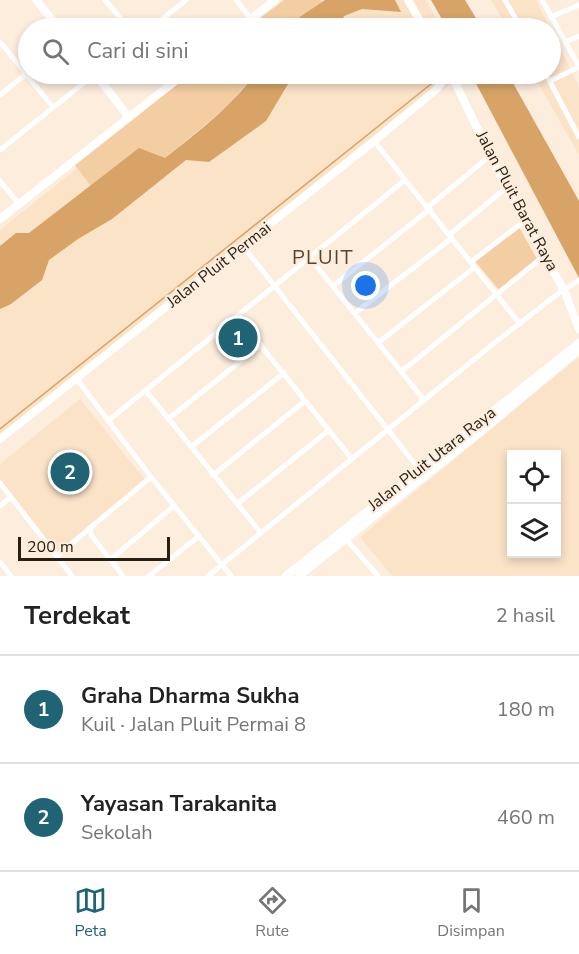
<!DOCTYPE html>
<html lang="id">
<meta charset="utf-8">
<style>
:root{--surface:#fff;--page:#f2f2f2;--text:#222;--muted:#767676;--line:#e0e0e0;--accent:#1f6375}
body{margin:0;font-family:"Nunito Sans",sans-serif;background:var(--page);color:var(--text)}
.controls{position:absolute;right:18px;bottom:18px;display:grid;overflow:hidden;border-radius:0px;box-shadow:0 3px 9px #0003}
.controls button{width:54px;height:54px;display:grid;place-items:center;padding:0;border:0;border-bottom:2px solid var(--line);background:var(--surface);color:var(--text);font:30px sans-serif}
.scale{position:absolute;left:18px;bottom:15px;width:152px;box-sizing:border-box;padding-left:6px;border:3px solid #271e14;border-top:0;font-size:16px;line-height:21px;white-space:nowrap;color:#271e14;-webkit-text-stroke:4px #fceddd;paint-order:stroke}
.you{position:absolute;left:366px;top:286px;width:21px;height:21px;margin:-15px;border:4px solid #fff;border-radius:50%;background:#1a73e8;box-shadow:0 0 0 9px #1a73e833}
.badge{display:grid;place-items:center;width:39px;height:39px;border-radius:50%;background:var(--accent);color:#fff;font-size:20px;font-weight:700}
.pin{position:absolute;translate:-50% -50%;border:3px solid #fff;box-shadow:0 2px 6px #0006}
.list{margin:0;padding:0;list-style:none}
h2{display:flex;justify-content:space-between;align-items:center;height:78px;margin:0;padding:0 24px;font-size:26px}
h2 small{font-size:20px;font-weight:400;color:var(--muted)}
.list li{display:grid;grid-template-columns:39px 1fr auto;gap:18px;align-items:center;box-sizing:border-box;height:108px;padding:0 24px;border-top:2px solid var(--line)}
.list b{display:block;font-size:22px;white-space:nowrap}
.list p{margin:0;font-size:20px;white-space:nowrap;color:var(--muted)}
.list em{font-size:20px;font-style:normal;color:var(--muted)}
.icon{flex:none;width:33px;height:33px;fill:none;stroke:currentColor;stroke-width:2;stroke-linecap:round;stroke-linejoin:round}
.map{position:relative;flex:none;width:579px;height:576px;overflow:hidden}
.search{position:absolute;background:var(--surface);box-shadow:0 3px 9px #0003;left:18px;right:18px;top:18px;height:66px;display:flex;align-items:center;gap:15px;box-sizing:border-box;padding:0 21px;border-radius:33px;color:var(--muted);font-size:22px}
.sheet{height:294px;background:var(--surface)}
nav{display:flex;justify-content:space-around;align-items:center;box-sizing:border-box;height:84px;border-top:2px solid var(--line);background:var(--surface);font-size:16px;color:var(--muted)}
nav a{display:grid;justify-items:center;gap:3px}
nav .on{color:var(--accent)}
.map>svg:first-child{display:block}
</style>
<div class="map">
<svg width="579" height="576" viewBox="0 0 579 576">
<rect width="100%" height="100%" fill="#fceddd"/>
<g fill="#fbe3c8" fill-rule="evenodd">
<path d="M285 0H426L442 28H249Z"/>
<path d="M491 0H536L550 28H508Z"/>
<path d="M551 29 579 88V155L533 74H550Z"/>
<path d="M194 74H463L0 440V230Z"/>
<path d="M579 357V576H392L360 537ZM556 454V554H512V454Z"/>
<path d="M80 399 146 481 57 552 0 480V464Z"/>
</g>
<g fill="#f4cea3">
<path d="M284 0H320L324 6 293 28H247Z"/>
<path d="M190 74H254L230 104 165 158 91 186 74 164Z"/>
<path d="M518 225 537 259 499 290 474 260Z"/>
</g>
<g fill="#d7a366">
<path d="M325 0H395L401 12 362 9 344 16 339 28H288L291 23Z"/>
<path d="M431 0H465L482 28H447Z"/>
<path d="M255 74H299L291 79 266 121 209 162 186 160 112 219 78 239 49 260 42 280 11 304 0 309V246L16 233H29L139 148 165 158C198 132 230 108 255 74Z"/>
<path d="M471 74H508L579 201V278Z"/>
</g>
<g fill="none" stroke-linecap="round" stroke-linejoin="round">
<path stroke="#d7a366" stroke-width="1.5" d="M0 429 441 76"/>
<g stroke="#fff" stroke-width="5">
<path d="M105 0 129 28"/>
<path d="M236 0 251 19"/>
<path d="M505 0 521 28"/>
<path d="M542 0 579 66"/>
<path d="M551 17 579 5"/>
<path d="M151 28 186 0"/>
<path d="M0 42 52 106"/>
<path d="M565 42 579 36"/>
<path d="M546 74 579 137"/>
<path d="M550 81 579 67"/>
<path d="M0 95 26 74"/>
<path d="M374 141 520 324"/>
<path d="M0 150 95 74"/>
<path d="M0 181 19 204"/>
<path d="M428 207 491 155"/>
<path d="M449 235 506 188"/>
<path d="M243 246 419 469"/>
<path d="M310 258 424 400"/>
<path d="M471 262 526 220"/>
<path d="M333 286 430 209"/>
<path d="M355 313 452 238"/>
<path d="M238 317 352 459"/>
<path d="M379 342 475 267"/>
<path d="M402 371 545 255"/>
<path d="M76 378 151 477 231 576"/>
<path d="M146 391 261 533"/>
<path d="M168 419 261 345"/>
<path d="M109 420 405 180"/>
<path d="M191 447 284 373"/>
<path d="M213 475 305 401"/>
<path d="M0 483 72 576"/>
<path d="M237 504 328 431"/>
<path d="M0 506 11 497"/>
<path d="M346 539 378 576"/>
<path d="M57 556 90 528"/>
<path d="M110 560 174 506"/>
<path d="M0 562 11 576"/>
<path d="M123 576 91 535 90 528 151 477"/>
<path d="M149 576 199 536"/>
<path d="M208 576 493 344 559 293 579 280"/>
</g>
<g stroke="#fff" stroke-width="8">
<path d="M36 0 59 28"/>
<path d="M408 0 424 28"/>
<path d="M239 28 275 0"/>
<path d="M95 74 129 117"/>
<path d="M451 74 506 188 564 290 579 329"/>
<path d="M0 219 184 74"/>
<path d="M0 439 374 141 437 89 447 74"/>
<path d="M286 576 579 343"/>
<path d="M299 576 483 430 579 350"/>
</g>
</g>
<g text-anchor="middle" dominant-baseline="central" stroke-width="4.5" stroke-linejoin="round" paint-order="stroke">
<g font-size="16" fill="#271e14" stroke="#fceddd">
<text transform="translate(517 201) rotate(62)">Jalan Pluit Barat Raya</text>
<text transform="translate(219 265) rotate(-38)">Jalan Pluit Permai</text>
<text transform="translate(432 459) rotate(-38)">Jalan Pluit Utara Raya</text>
</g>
<g font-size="20" letter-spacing="1.5" fill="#59452e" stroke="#fceddd">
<text x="323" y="257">PLUIT</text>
</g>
</g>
</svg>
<div class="controls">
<button><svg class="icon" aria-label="locate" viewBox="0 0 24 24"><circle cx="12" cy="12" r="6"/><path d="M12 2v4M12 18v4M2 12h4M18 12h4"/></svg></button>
<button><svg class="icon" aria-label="layers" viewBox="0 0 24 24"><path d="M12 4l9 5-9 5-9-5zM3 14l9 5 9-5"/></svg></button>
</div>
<div class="scale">200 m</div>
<div class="you"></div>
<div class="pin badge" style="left:238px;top:338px">1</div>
<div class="pin badge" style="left:70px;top:472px">2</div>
<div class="search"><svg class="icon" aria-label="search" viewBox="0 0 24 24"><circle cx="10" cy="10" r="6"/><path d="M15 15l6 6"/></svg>Cari di sini</div>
</div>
<section class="sheet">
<h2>Terdekat<small>2 hasil</small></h2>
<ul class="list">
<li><span class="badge">1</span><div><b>Graha Dharma Sukha</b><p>Kuil · Jalan Pluit Permai 8</p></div><em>180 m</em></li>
<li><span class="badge">2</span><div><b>Yayasan Tarakanita</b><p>Sekolah</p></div><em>460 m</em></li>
</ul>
</section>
<nav>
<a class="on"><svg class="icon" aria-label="map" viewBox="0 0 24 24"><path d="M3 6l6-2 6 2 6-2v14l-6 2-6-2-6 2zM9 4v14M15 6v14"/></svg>Peta</a>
<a><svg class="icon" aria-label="directions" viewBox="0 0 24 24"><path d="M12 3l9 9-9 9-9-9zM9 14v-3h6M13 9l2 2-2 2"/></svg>Rute</a>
<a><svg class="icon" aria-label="saved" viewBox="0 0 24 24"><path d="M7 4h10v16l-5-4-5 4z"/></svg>Disimpan</a>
</nav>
